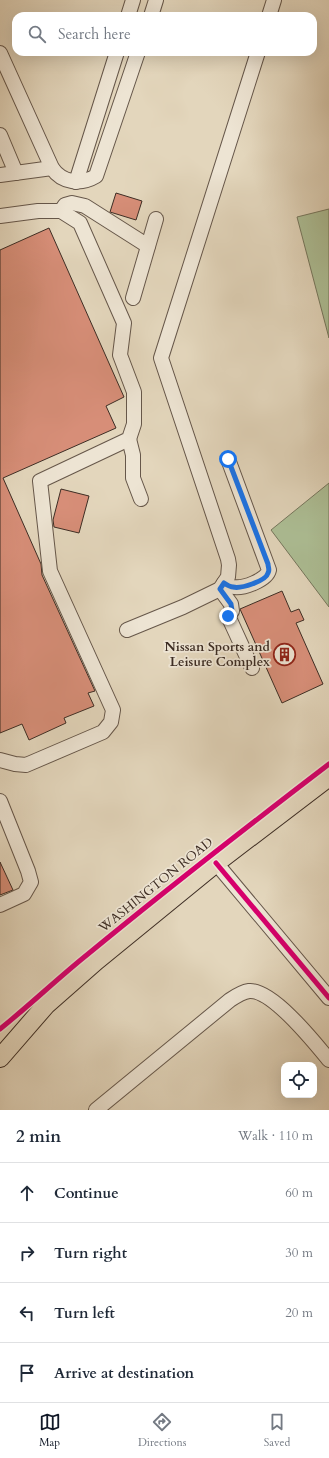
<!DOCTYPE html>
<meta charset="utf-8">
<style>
:root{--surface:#fff;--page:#f2f2f3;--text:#1f2937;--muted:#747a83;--line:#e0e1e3;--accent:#111827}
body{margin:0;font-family:Cardo,serif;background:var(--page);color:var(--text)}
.controls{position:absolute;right:12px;bottom:12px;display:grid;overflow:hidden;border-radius:8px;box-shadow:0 4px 16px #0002}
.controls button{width:36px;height:36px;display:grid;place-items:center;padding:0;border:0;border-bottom:1px solid var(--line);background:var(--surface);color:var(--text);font:20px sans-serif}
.stop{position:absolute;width:12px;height:12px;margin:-9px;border:3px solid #1a73e8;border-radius:50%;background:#fff}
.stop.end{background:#1a73e8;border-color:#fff;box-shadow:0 1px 4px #0008}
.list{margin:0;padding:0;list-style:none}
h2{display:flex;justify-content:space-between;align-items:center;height:52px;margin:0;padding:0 16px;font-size:17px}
h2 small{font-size:13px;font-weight:400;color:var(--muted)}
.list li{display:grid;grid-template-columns:26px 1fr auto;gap:12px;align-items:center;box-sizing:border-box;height:60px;padding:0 16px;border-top:1px solid var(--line)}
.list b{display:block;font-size:15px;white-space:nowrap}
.list em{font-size:13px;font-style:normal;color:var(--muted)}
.icon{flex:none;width:22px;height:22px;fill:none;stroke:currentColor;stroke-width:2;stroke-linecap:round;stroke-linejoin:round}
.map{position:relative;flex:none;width:329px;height:1110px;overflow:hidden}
.search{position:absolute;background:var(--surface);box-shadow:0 4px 16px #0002;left:12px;right:12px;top:12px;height:44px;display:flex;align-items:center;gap:10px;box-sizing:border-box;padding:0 14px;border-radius:12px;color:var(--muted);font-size:15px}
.sheet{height:292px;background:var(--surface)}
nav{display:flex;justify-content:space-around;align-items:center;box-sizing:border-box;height:56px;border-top:1px solid var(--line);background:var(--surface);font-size:11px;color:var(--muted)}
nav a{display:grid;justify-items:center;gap:2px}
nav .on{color:var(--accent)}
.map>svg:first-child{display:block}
</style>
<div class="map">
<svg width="329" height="1110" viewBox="0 0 329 1110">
<rect width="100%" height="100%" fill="#e3d6bc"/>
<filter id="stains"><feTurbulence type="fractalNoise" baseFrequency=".005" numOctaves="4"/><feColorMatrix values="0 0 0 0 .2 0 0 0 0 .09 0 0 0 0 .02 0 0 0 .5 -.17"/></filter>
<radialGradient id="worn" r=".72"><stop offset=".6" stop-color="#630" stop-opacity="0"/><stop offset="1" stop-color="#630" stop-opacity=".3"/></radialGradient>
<g fill="#adbf96" stroke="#75765d">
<path d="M329 209V338L297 217Z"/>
<path d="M329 483V607L271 530Z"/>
</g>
<g fill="#d78e78" stroke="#3d2d24">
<path d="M116 193 142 201 136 220 110 212Z"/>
<path d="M49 228 124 397 106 406 116 428 3 478 41 564 42 575 95 691 88 693 94 706 64 718 66 723 29 740 22 724 0 733V250Z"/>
<path d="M61 489 89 496 79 533 54 527 53 520Z"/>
<path d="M282 591 291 612 299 609 304 620 296 623 323 684 282 703 240 609Z"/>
<path d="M0 862 13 890 0 895Z"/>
</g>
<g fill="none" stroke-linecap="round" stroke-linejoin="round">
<defs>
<g id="minor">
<path d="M128 16 133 0"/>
<path d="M151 16 156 0"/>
<path d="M269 16 274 0"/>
<path d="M0 53 52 168C62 183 81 185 96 176L138 52"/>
<path d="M0 135 16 173"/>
<path d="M0 175 52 168"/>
<path d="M76 182 117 52"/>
<path d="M61 211 65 205 72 203 85 206 148 246"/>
<path d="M0 216 38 211H61L80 223 124 323 120 355 134 392V424L129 439 40 481 50 571 113 710 111 722 103 732 26 765 15 764 0 760"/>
<path d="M133 298 156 219"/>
<path d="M129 439 133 455V478L141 499"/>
<path d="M224 583C227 585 230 587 233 587 243 589 267 580 269 570L228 459"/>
<path d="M220 589 231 604 232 611 228 616 230 620 252 668"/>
<path d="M127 630 183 607 220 589 228 577 229 565 228 559 161 358 258 52"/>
<path d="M0 801 28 871 31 882 24 894 0 905"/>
<path d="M216 863 329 998"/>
<path d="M96 1110 230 1000C236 996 242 992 249 991 272 989 315 1043 329 1060"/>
</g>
<path id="major" d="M0 1058 46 1005 96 961 216 863 329 777"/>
</defs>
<use href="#minor" stroke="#66574a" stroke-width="16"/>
<use href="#major" stroke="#3d2d24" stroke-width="20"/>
<use href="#minor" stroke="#ede4d3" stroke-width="14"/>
<use href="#major" stroke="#e3d6bc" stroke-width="18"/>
<defs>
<g id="cycleway">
<path d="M216 863 329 998"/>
<path d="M0 1029C30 1005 58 978 88 954 167 889 248 826 329 764"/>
</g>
</defs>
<use href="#cycleway" stroke="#ede4d3" stroke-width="8"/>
<use href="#cycleway" stroke="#d6006c" stroke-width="5"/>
</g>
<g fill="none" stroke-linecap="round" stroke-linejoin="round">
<path stroke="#1a73e8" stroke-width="5" d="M228 459 268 564C268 567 270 570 268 573 266 581 241 589 233 587 230 587 227 585 224 583L220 589 231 604 232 611 228 616"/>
</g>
<defs>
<symbol id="building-ring" viewBox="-11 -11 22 22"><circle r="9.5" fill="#ede4d3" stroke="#8f2418" stroke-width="1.5"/><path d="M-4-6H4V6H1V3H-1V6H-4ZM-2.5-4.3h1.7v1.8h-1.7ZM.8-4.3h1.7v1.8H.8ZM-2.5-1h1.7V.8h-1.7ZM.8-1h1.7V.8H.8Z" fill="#8f2418"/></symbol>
</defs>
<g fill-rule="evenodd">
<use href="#building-ring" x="272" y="642" width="25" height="25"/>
</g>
<g text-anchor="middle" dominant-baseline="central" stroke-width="3.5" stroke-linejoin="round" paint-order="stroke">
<g font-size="13" font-weight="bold" fill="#3d2d24" stroke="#ede4d3" text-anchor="end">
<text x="270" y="647">Nissan Sports and<tspan x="270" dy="15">Leisure Complex</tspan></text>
</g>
<g font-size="13" fill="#3d2d24" stroke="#ede4d3">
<text transform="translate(156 885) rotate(-39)">WASHINGTON ROAD</text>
</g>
</g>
<rect width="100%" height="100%" filter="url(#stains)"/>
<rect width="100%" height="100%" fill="url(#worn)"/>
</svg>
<div class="controls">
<button><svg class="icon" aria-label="locate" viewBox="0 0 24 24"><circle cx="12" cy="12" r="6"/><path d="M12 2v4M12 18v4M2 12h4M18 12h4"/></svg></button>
</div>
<div class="stop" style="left:228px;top:459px"></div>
<div class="stop end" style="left:228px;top:616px"></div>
<div class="search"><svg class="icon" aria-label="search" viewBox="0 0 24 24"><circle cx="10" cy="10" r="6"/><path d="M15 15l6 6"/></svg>Search here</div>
</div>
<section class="sheet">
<h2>2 min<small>Walk · 110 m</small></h2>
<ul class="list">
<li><svg class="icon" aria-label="ahead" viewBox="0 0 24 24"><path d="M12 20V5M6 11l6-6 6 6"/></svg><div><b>Continue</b></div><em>60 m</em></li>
<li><svg class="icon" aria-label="right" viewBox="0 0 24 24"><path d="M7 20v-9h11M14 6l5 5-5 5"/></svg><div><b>Turn right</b></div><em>30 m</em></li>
<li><svg class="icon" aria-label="left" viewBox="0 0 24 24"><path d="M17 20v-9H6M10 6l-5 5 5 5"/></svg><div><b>Turn left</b></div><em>20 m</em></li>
<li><svg class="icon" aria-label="arrive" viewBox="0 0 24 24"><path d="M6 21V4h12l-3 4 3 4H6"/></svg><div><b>Arrive at destination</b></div></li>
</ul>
</section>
<nav>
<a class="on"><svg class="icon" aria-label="map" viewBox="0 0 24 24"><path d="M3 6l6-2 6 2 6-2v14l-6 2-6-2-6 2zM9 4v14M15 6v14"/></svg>Map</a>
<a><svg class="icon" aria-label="directions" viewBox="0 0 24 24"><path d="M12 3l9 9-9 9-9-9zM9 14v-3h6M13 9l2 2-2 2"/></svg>Directions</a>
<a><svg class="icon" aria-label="saved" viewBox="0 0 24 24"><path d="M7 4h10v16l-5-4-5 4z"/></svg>Saved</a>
</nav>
